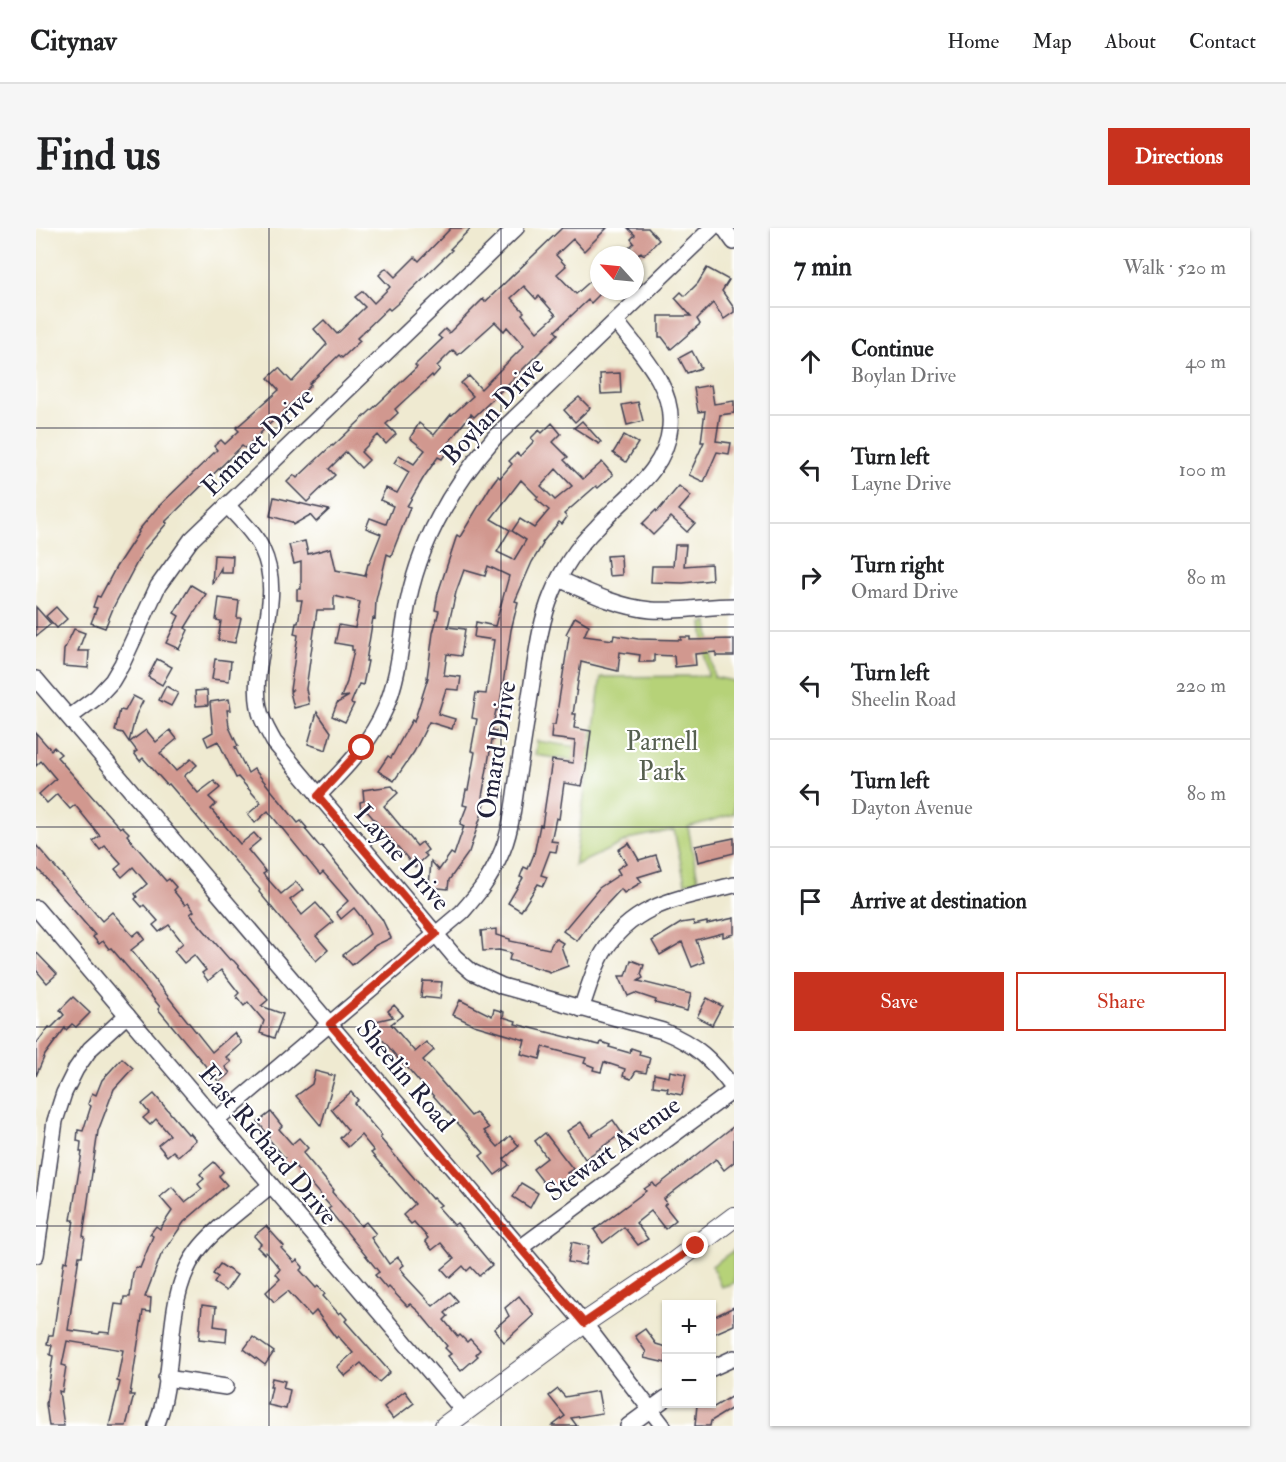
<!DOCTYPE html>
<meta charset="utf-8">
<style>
:root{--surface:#fff;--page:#f6f6f6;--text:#202124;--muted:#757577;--line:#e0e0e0;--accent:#c8321e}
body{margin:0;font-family:"IM FELL Double Pica",serif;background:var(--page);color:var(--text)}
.controls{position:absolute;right:18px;bottom:18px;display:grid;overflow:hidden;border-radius:0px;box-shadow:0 2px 4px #0004}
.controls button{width:54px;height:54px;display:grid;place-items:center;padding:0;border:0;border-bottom:2px solid var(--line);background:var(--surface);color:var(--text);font:30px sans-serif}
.compass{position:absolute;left:554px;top:18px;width:54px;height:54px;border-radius:50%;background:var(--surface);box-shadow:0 2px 4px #0004;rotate:297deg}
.stop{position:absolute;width:18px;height:18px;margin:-14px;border:4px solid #c8321e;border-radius:50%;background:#fff}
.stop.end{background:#c8321e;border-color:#fff;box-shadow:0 2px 6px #0008}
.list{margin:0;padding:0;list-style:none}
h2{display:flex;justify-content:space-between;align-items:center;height:78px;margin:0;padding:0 24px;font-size:26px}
h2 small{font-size:20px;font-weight:400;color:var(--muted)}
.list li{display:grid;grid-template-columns:39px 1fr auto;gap:18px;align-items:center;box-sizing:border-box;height:108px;padding:0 24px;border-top:2px solid var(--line)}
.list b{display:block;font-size:22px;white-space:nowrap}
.list p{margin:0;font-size:20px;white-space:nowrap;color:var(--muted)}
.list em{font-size:20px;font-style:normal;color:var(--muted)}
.actions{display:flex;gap:12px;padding:18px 24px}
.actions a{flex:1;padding:14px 0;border:2px solid var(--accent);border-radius:0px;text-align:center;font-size:21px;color:var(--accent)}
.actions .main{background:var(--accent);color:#fff}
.icon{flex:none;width:33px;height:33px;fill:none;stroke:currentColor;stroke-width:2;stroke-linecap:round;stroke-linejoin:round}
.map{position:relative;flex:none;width:698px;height:1198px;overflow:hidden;border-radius:0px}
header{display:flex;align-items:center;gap:36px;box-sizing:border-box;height:84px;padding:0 30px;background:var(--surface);border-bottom:2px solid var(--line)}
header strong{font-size:28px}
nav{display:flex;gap:33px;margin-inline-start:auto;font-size:21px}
.intro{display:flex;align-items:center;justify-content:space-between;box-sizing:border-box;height:144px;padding:0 36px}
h1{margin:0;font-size:42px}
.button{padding:15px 27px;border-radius:0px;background:var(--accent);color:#fff;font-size:21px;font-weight:700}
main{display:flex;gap:36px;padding:0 36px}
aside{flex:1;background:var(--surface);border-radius:0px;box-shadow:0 2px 4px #0004}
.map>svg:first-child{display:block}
</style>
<header>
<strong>Citynav</strong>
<nav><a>Home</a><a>Map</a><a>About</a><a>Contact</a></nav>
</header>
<div class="intro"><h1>Find us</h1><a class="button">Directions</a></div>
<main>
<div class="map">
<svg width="698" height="1198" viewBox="0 0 698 1198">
<rect width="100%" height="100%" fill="#fff"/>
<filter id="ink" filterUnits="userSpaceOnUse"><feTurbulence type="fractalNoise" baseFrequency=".0167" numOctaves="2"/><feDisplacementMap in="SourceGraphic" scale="12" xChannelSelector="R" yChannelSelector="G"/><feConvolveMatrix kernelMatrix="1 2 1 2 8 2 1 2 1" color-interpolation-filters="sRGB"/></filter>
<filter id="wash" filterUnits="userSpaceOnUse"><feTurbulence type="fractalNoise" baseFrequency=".008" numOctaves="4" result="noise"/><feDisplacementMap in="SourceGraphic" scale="24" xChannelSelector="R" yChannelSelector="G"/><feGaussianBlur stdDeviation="1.35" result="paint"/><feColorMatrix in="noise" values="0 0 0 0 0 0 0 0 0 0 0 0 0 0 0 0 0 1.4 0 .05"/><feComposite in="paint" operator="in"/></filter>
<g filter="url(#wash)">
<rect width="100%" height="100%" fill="#efead1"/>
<g fill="#b6d278" stroke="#6c7a5a" stroke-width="1.5">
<path d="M672 394 678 449 698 453V586L652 599 662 652 649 655 638 602 597 610 538 638 553 535 499 527 501 513 555 521 565 449 672 448 666 395Z"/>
<path d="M698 1022V1055L685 1059 676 1038Z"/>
</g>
<g id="blocks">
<g fill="#d1988f" fill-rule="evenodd">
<path d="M415 0H435L414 21 416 22 361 76 354 82 352 80 321 110 324 113 306 130 303 127 273 156 275 157 248 183 251 186 243 193 240 190 209 220 206 218 129 294 131 295 107 323 78 378 69 400 55 395 61 380 57 379 61 368 64 369 80 339 103 304 102 303 121 280 181 222 178 218 185 212 189 216 203 203 200 200 243 162 232 150 243 140 256 154 291 116 278 101 288 92 301 106 329 79 319 69 327 63 338 75 354 59 343 47 350 40 359 49 379 29 383 33Z"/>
<path d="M526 0H571L548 23 537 11 520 27 530 38 521 46 540 66 559 49 563 54V67L555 75 552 72 519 103 522 106 455 173 438 189 435 186 409 219 412 222 406 231 402 229 388 249 371 278 374 279 373 282 355 328 351 326 340 372 339 391 337 390 330 433H332L327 457 323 456 315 475 318 476 309 494 296 488 301 475 313 468 305 469 311 454 318 422H316V418L299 415 303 397 319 400 324 374 298 368V382H281L270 461 273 476 258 480 254 464 256 462H254L262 407 258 406 260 395H262L266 372H261V361H265V334L258 336 253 317 269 313 272 326 295 320 300 342 329 348 332 336H333L345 306 330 300 334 290 350 296 357 278 344 272 350 260 361 265 373 244 358 235 363 227 378 236 389 222 374 210 383 195 398 207 415 186 416 187 437 168 425 155 433 148 445 161 488 118 471 99 468 103 459 94 422 127 417 122 401 138 404 141 397 149 396 147 359 181 362 185 350 196 360 206 350 216 342 207 325 224 333 232 325 240 310 224 293 241 299 247 271 274 251 254 258 247 261 250 296 217 297 218 381 139 379 137 406 111 402 108 409 101 413 105 447 71 449 74ZM488 58 500 71 503 68 520 87 501 104 486 86 488 84 475 70Z"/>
<path d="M592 0H612L623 12 608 27 605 24 601 28 593 20 598 15 595 11 599 7Z"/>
<path d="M671 40 693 52 686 63 698 80V84L688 91 677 75 661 91 664 96 635 121 626 109H623V88H655L639 70 645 64 649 68 662 55Z"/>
<path d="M656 123 665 140 651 145 643 130Z"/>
<path d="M584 145 585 165 565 166 564 146Z"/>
<path d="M675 157 678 176 698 173V185L684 187 680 213 695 215 693 226 681 224 668 254 653 247 668 214H665L669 183 662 184 658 160Z"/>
<path d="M543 169 554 180 539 194 528 182Z"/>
<path d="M602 174 607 193 591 197 586 177Z"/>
<path d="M546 193 565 214 563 216 538 200Z"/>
<path d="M516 195 525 206 517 214 532 229 528 232 547 251 566 234 577 247 562 260 560 258 528 286 531 289 526 296 523 294 506 315 507 316 496 334 479 373 482 374 475 402 463 483 460 482 456 502 460 503 458 512H456L446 569 449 570 445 588 433 624 413 652 412 661 393 659 395 633 403 642 415 625 418 627 428 598 424 596 431 578 427 577 430 562H432L439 524 435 523 441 491 436 490 440 465 450 466 458 412 438 409 440 394 459 398 473 348 452 338 449 348 428 342 420 364 412 399 429 401 425 428 411 426 408 447 425 449 423 462 410 461 402 486 419 491 416 501 393 494 378 524 358 553 342 543 352 528 355 530 376 492 378 494 392 450H391L397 405 403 383 399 382 402 365 421 307 424 309 456 256 462 248 464 250 476 236 473 233 481 225 484 228 498 213 495 210 503 202 506 205ZM520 241 536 258 519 272 505 258ZM485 252 502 269 500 271 513 282 498 300 484 291 476 303 490 312 478 332 461 324 474 302 455 291Z"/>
<path d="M588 207 602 215 590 234 577 225Z"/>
<path d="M643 258 655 268 643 282 659 295 651 304 635 289 617 307 606 296 620 282 621 284Z"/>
<path d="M238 269 275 278 293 282 280 294 274 287 257 297 256 294 234 288Z"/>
<path d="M639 317H650L648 338 675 336 676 352 647 355 615 354 616 338H637Z"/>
<path d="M178 327 197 328 196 345H185V340L176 356Z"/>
<path d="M585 327 586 347 573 348 571 328Z"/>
<path d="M155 357 170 366 149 400 152 402 143 421 130 415 143 388 138 385Z"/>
<path d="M183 370 203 373 201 390H205L199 415 182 412 185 393 180 392Z"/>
<path d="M0 379 15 396 0 408Z"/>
<path d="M20 379 31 391 21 400 10 388Z"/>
<path d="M539 389 553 397 548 408 577 412 578 407 602 411 645 412V409H654V412L698 411V428H680V424L659 426 660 437 639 439 638 428 618 427V434H603L604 427 584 424 582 443 545 434 537 486H540L538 500 555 503 550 541 546 558 528 555 523 591 520 590 515 613 522 614 520 624 514 623 505 647 511 649 507 658 502 656 485 683 472 675 487 650 484 649 488 639 492 641 498 626 504 597 506 598 516 532 537 535 539 513 515 510 516 497H519L533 408 530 406Z"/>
<path d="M38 401 49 405 42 423H53L52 440 27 438 28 422Z"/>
<path d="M121 431 136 439 126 457 112 449Z"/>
<path d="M179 431 195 433 193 453 176 451Z"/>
<path d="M130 458 142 465 135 478 123 472Z"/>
<path d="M171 462 172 477 160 478 159 463Z"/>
<path d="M97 468 107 473 100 487 93 514 87 505 79 503 84 482 89 483Z"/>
<path d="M193 471 195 482H191L193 499 202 518 199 519 212 545 218 541 262 595 265 593 271 600 269 601 284 619 286 618 346 691 355 710 340 717 316 737 307 727 334 706 326 690 318 680 305 691 300 684 312 673 287 644 284 647 232 583 219 595 212 586 225 575 202 549 200 550 182 513 172 518 168 509 177 504 174 474Z"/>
<path d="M281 484 295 504 290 522 272 516Z"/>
<path d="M110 502 120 514 134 502 141 511 124 525 140 543 155 531 161 537 148 548 162 565 178 553 184 560 173 569 180 576 175 581 204 616 218 605 224 612 212 622 230 644 227 646 245 666 260 654 267 662 254 672 266 687 280 675 297 694 280 708 292 722 280 733 223 664 224 662 133 556 131 557 107 530 104 533 98 525 101 523 94 514Z"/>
<path d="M0 505 15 522 18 519 25 526 21 529 84 600 86 598 93 605 91 607 97 615 130 653 133 651 140 659 137 662 149 677 152 675 158 683 154 686 194 732 195 731 198 733 232 772 225 778 247 786 238 810 224 805 228 793 212 774 208 778 200 768 203 765 185 742 172 753 166 745 170 742 158 727 148 735 138 723 147 715 133 697 123 704 117 697 122 693 108 677 106 679 99 671 101 669 99 666 111 656 97 639 86 649 79 641 85 636 69 618 64 622 57 613 64 608 39 577 34 581 21 566 11 575 3 566 20 551 5 533 0 538Z"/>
<path d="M356 558 362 565 348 578 381 618 386 614 392 622 388 625 391 628 379 639 330 582 325 583 324 574 328 573 327 562Z"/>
<path d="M698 610V625L662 634 659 618Z"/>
<path d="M593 615 603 632 620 627 625 642 602 649 606 654 588 665 585 661 556 692 541 713 527 703 563 660 584 646 581 641 590 635 582 622Z"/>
<path d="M0 617 66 693 76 684 97 708 103 703 109 711 95 722 176 824 198 805 205 813V816L190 829 195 834 189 839 194 845 183 854 122 781 124 779 99 748 75 720 73 721 67 713 63 716 57 709 59 707 0 639Z"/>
<path d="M698 690V706L687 709V705L660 712 668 734 656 739 646 714 624 727 616 713 645 695 657 693 658 697 671 694V696Z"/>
<path d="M460 701V707L474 711V713L513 721 519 710 527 715 525 718 532 738 513 745 512 743 473 732 475 725 463 722 447 723 445 703Z"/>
<path d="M0 724 21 746 11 755 0 742Z"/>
<path d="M595 732 608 737 605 746 607 750 602 753 655 766 651 783 619 775 620 772 599 765 592 768 583 748H590Z"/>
<path d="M387 753 406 754 404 771 385 769Z"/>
<path d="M37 769 54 785 40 799 36 796 30 802 29 800 9 827 0 848V816L13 799 15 800 28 787 24 782Z"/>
<path d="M671 770 686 778 676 797 661 789Z"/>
<path d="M424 772 456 788 458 781 468 784 467 789 480 793 479 796 551 814 564 817 565 814 574 817 573 819 594 825 595 820 604 823 603 827 614 830 610 845 600 843 595 851 587 848 589 841 568 834 565 844 557 842 558 839 548 835 550 830 507 819 504 831 485 826 489 812 438 797 417 787Z"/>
<path d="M358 777 367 787 355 796 379 824 390 814 398 822 387 832 435 888 440 885 453 900 448 903 462 919 474 908 483 918 468 931 473 937 459 947 444 928 448 925 394 864 393 865 370 838 369 839 346 811 345 812 340 793 357 789 352 783Z"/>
<path d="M86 830 97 840 78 861 62 903 47 1008 49 1009 46 1028H43L32 1102 63 1106 64 1104 74 1105 79 1076 87 1077 88 1069H94L97 1045 100 1039 104 1040 117 1008 114 1006 120 998 124 1001 136 983 124 969 136 959 149 974 166 961 162 956 168 951 164 946 178 934 187 944 183 948 191 957 148 994 125 1027 109 1069 115 1070 114 1084 107 1083 94 1167H98L90 1198H73L84 1154 81 1153 87 1122 31 1113 26 1137 30 1138 26 1164 23 1163 28 1198H13L10 1176 17 1128 14 1127 16 1117 11 1116 13 1107H17L28 1033 31 1034 38 992H35L46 924H44L45 914 41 913 42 902 47 903 55 878 52 876 56 865 60 867 66 852Z"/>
<path d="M279 843 299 848 285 898 260 868 276 856Z"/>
<path d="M634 843 650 846 646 867 631 864 632 860 617 858 618 846 633 849Z"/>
<path d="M315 864 322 872 318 875 346 908 344 910 396 971 398 970 405 977 402 979 418 997 421 995 456 1037 443 1048 435 1039 431 1043 427 1038 414 1050 406 1041 418 1031 405 1015 396 1022 389 1013 392 1010 378 994 375 996 367 987 379 976 335 925 338 923 325 907 312 919 304 910 312 902 295 881Z"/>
<path d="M118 866 152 906 154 905 160 912 142 928 137 923 131 928 122 917 134 907 120 891 114 897 107 890 113 885 106 876Z"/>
<path d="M235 884 246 898 243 901 256 916 263 910 272 920 267 925 298 962 296 964 325 998 330 994 340 1006 335 1010 353 1036 362 1029 368 1037 364 1040 369 1046 368 1047 397 1078 414 1064 422 1073 409 1085 412 1088 408 1092 422 1109 424 1107 431 1114 434 1111 444 1122 440 1126 442 1128 425 1143 412 1128 415 1126 409 1120 411 1118 383 1084 374 1076 371 1078 353 1059 351 1061 339 1047 343 1044 292 981 295 979 257 936 253 939 247 932 249 930 231 909 233 908 222 894Z"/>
<path d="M577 892 586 905 549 931 531 903 545 894 554 908Z"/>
<path d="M698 898V934L688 942 680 931 628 971 631 975 628 977 640 992 629 1001 615 983 600 995 612 1011 602 1017 588 999 567 1015 558 1002 610 963 608 961 617 955 620 959Z"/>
<path d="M509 905 537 941 531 945 536 951 525 959 523 956 514 963 497 941 511 930 499 913Z"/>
<path d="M485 955 502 965 494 980 477 969Z"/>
<path d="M230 998 248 1018 245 1020 258 1034 261 1032 267 1039 264 1042 280 1060 282 1058 289 1066 287 1068 303 1086 305 1084 311 1091 309 1093 354 1144 343 1154 325 1135 309 1148 301 1139 317 1125 302 1108 300 1110 280 1083 275 1088 252 1063 238 1074 230 1064 244 1051 240 1046 244 1041 230 1024 228 1026 221 1019 225 1016 218 1008Z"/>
<path d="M536 1014 553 1018 549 1037 532 1034Z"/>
<path d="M184 1036 201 1047 190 1063 178 1055 182 1049 177 1046Z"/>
<path d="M483 1068 498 1087 468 1114 458 1101 473 1088 469 1080Z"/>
<path d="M166 1077 180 1079 178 1098 191 1100 190 1114 163 1111Z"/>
<path d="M698 1079V1097L675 1107V1090Z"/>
<path d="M609 1101 620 1116 630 1119V1135L608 1130 610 1124 599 1108Z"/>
<path d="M217 1109 238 1124 229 1137 208 1121Z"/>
<path d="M236 1150 249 1153 247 1160 254 1162 250 1181 232 1177 236 1159H234Z"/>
<path d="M522 1161 529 1169 562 1163 566 1185 535 1190 541 1198H516L529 1188 513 1168Z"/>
<path d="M369 1163 378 1175 357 1191 348 1179Z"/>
<path d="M698 1167V1179L675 1193 674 1198H659L661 1177 678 1179Z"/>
</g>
</g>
</g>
<g filter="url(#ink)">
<use href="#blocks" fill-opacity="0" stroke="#414052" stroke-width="1.5"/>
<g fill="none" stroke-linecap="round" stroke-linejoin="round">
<defs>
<g id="minor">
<path d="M688 0 698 14"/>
<path d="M191 277C203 291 218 304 226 321 251 373 213 427 223 480 225 492 232 503 238 514L419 729 436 744 466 758 627 803C661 817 676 832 698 861"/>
<path d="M523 351C552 364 582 379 615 382 642 384 670 378 698 378"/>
<path d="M0 451 548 1095 627 1198"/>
<path d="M34 489 61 469 76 453 86 436 122 358 155 312 480 0"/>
<path d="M282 568C308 541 334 516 349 481 364 447 365 410 372 374 385 310 417 257 459 209L676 0"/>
<path d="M0 680 428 1184"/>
<path d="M545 781C552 762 557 742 567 725 598 674 646 670 698 657"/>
<path d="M180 892 426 684C441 667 455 650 464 628 475 605 477 579 481 553 486 520 491 487 496 455 501 424 504 395 516 366 526 341 542 318 561 299 589 268 630 244 634 199 638 157 603 124 580 93"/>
<path d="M484 1020 698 862"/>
<path d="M0 1027 19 893 28 865 40 841 54 821 91 787"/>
<path d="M676 1140 698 1130"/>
<path d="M130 1150 190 1159"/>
<path d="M120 1198C142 1145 126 1073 160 1025 177 1001 212 977 235 957"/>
<path d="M592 1198 630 1170"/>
</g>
<path id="major" d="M409 1198 548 1095 637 1035 698 989"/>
</defs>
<use href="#minor" stroke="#414052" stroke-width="18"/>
<use href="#major" stroke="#414052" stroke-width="22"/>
<use href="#minor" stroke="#fff" stroke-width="15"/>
<use href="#major" stroke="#fff" stroke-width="20"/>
</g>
</g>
<g fill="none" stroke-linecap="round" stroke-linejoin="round" filter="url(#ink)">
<path stroke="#c8321e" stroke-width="8" d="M326 520 282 568 400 706 294 796 548 1095 660 1018"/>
</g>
<path fill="none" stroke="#22223b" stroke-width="1.5" stroke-opacity="0.55" d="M233 0V1198M465 0V1198M0 200H698M0 399H698M0 599H698M0 799H698M0 998H698"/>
<g text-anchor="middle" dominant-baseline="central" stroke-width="4.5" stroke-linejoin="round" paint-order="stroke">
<g font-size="26" fill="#22223b" stroke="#fff">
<text transform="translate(457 183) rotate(-47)">Boylan Drive</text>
<text transform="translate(222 214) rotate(-44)">Emmet Drive</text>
<text transform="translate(461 522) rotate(-81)">Omard Drive</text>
<text transform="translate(366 630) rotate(49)">Layne Drive</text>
<text transform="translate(369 848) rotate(50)">Sheelin Road</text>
<text transform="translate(232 917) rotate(50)">East Richard Drive</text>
<text transform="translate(577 921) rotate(-36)">Stewart Avenue</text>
</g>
<g font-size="26" fill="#566050" stroke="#fff">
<text x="626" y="514">Parnell<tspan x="626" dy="30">Park</tspan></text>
</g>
</g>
</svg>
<div class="controls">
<button>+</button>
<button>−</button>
</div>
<svg class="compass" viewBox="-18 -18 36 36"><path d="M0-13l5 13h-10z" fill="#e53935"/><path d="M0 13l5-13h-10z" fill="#757577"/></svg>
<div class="stop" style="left:326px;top:520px"></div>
<div class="stop end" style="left:660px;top:1018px"></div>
</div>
<aside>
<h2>7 min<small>Walk · 520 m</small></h2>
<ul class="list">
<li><svg class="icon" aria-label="ahead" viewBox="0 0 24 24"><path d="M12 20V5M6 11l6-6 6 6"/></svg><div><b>Continue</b><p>Boylan Drive</p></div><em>40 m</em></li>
<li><svg class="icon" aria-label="left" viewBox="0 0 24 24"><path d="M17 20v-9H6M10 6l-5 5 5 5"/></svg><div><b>Turn left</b><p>Layne Drive</p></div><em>100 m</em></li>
<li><svg class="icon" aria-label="right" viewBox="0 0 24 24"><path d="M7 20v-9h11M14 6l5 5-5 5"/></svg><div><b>Turn right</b><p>Omard Drive</p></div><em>80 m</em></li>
<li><svg class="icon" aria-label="left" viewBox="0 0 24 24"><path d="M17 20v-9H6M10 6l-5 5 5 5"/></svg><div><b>Turn left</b><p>Sheelin Road</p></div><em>220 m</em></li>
<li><svg class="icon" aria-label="left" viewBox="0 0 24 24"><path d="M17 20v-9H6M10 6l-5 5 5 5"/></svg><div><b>Turn left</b><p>Dayton Avenue</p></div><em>80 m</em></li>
<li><svg class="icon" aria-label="arrive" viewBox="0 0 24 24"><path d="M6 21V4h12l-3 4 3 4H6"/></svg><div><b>Arrive at destination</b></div></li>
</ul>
<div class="actions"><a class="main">Save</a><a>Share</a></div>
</aside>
</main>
